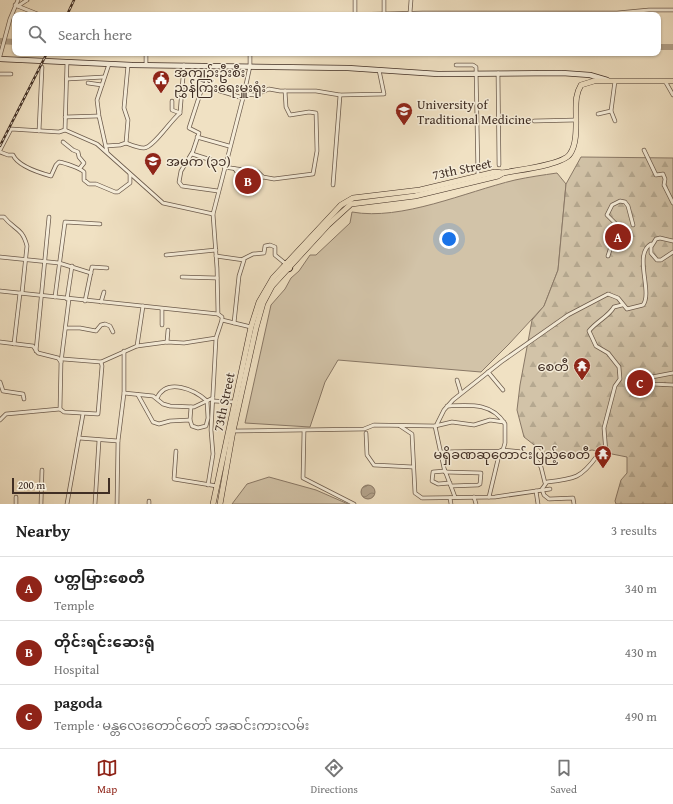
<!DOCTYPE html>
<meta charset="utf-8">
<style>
:root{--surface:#fff;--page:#f6f6f6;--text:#222;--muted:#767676;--line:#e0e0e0;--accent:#8f2418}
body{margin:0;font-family:"Gentium Book Plus","Noto Sans Myanmar",serif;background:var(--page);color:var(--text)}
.scale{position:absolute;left:12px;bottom:10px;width:98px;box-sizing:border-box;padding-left:4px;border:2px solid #402e24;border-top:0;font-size:11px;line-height:14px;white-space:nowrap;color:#402e24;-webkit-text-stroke:3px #f5ecd8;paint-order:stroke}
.you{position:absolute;left:449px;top:239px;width:14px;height:14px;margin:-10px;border:3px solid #fff;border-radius:50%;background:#1a73e8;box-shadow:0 0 0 6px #1a73e833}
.badge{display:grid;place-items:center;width:26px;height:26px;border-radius:50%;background:var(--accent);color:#fff;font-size:13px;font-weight:700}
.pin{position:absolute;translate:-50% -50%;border:2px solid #fff;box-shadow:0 1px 4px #0006}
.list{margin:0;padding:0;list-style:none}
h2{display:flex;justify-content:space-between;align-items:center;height:52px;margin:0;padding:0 16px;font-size:17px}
h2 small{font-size:13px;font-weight:400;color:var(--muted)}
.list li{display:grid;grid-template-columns:26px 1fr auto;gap:12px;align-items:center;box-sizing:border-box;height:64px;padding:0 16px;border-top:1px solid var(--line)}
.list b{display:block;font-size:15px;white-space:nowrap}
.list p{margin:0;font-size:13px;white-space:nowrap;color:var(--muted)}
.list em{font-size:13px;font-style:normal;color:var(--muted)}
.icon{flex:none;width:22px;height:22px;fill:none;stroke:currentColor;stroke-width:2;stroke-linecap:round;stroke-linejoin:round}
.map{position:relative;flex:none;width:673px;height:504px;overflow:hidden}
.search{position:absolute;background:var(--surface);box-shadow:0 1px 3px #0004;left:12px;right:12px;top:12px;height:44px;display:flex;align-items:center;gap:10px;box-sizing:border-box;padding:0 14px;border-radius:8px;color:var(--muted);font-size:15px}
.sheet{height:244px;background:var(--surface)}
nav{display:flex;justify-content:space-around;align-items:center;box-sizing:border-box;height:56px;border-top:1px solid var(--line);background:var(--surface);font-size:11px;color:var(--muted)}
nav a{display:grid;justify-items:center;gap:2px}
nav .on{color:var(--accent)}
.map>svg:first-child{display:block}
</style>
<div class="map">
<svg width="673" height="504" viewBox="0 0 673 504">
<defs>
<pattern id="forest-firs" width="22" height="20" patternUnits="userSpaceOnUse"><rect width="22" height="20" fill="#d2c3a8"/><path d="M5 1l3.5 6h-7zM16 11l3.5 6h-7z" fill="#b5a890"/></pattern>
<pattern id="water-waves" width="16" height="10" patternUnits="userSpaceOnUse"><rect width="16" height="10" fill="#b4a48d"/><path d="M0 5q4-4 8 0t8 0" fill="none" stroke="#948673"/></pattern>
</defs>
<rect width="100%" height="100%" fill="#f0e1c3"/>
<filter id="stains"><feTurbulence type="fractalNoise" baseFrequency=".005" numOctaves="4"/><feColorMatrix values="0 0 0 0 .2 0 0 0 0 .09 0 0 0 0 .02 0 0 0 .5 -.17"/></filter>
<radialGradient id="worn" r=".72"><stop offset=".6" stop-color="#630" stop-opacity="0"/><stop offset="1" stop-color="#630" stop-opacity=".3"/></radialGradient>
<g fill="#d2c3a8" stroke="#897866">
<path d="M557 173 566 184 558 270 544 306 509 344 481 372 338 360 325 382 310 427 245 423 271 305 285 289 291 278 299 271 310 255H316L350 223 352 212C402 221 465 192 515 180 529 177 543 175 557 173Z"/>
<path d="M269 477 316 490 348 504H232L247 484Z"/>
</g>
<path fill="url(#forest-firs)" stroke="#897866" d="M581 157 673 158V504H616L615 501 621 480 627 473V457L592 450 552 459 524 437 517 410 520 385 532 320 544 306 558 270 566 184Z"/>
<circle fill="url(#water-waves)" stroke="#867563" cx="368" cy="492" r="7"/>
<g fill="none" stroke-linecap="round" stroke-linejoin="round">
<g stroke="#b4a48d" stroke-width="6">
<path d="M0 41 15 42"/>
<path d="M658 47H673"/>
</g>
<defs>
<g id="street">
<path d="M384 0V13"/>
<path d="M15 5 40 15"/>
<path d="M18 6 27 0"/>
<path d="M410 13 411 0"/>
<path d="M355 14V0"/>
<path d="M88 15H89"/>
<path d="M168 15H200"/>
<path d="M340 15 423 13H617L649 10H673"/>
<path d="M250 53V66L244 94 213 214 217 268 218 314 222 317V320L251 327"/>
<path d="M0 56 10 19 18 0"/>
<path d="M67 62 65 130 97 144 163 203 213 214"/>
<path d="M146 65V53"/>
<path d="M456 65H473L476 67 478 177"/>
<path d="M498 73 499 165"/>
<path d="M0 74H11"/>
<path d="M67 79 104 77"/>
<path d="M665 81 673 95"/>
<path d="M88 83 102 85"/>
<path d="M244 94 255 95 269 89 280 91H316L340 95 384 94 379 70"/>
<path d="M172 101V110L180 113"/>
<path d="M598 114 611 111"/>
<path d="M65 117 98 116"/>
<path d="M534 121 576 120"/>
<path d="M615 121 611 111 615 81"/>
<path d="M39 131 42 67"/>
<path d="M197 137 229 146"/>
<path d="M63 142 73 150 78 152 79 157 84 163 80 168"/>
<path d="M126 143C131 145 138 148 144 148 153 148 171 120 180 113L184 65"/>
<path d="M106 146 120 145 126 143 128 120 124 108 128 65"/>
<path d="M0 150 11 129 59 132 65 130"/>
<path d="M644 150 656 175 663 174 665 179 664 185 673 203"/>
<path d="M0 152 8 155H13C18 166 40 173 51 176L56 165 59 162C65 163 80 168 84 172V180L89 184H96L115 192H118L130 183V174"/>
<path d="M107 152 99 116 97 100 109 64"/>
<path d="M192 153 181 171 179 182 182 186 218 191"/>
<path d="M224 164 192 154 199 133 189 128 202 88 207 87 243 98"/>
<path d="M224 167 258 172 263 177 274 179 313 174 317 151 316 113 309 112 290 115 286 107 285 91"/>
<path d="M235 169 240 177H263"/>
<path d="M333 185 340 95"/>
<path d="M0 217H4C14 230 22 227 27 246L22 293"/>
<path d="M673 241 660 238 656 239 651 247V253L657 260H661L673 252"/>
<path d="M166 255 216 250"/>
<path d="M216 256 244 260 239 276 234 323"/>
<path d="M608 256 616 231V224L607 215 612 205 620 201 625 202 628 206 633 225"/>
<path d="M0 257 59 263 91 273"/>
<path d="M243 259 253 254 264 253 265 246 270 245 275 247V255L286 264"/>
<path d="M182 277 217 278"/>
<path d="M0 291 218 314"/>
<path d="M55 297 65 222 100 224"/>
<path d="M67 299 72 266"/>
<path d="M85 301 92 267 107 268"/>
<path d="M101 302 104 292"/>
<path d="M162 309V325"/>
<path d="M66 328H80L96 331 101 325 105 324 110 326 113 332"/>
<path d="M0 342 33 346 38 353 58 358 61 362"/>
<path d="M167 342 168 330"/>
<path d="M14 344 20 293"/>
<path d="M137 346 143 306"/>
<path d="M36 351 49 217"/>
<path d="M63 359 101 362 137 346 167 342 184 343 216 338 222 320"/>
<path d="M488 372 503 390"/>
<path d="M673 373 652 377 649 381 652 384 673 385"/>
<path d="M457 380 461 393"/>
<path d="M0 382 3 391 23 394 24 399"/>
<path d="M124 393 153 396 163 404 170 406 194 407 213 398"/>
<path d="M138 395 153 422 159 424 170 421 190 420 192 426 198 428 206 426 208 418 207 401C195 390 167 377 157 398"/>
<path d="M213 401 235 402"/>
<path d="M60 409 64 412 98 414 102 366 101 362"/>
<path d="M0 420 6 414 60 409 61 362 69 299"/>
<path d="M190 420 191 407"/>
<path d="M437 424 444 410 453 400 501 362 568 315 608 294 618 298 627 309 643 305C653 292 633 254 651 244"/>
<path d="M400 426 412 434 415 493 422 498 495 497 550 489"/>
<path d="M435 426 444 468 455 497"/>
<path d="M233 431 364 429 374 425 435 426 452 422 474 425 490 420 504 422"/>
<path d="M304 431 303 478 354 504"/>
<path d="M366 433 367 455 374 465 413 467"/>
<path d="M79 438 118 441"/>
<path d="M502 450 523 452"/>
<path d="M176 451 174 479 217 486"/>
<path d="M440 452 500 451 503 450 505 443V424C492 402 469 405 447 406"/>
<path d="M533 456 541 467 545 483"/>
<path d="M445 471 433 472 432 481 438 484 450 483"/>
<path d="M445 472 481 473 480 484 478 485 451 486"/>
<path d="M208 485 213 454 211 430 216 338"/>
<path d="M536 491 538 504"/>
<path d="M474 497 476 504"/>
<path d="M489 497 500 451"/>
<path d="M450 498 451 504"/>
<path d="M16 504V497"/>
<path d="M41 504 42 470"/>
<path d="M67 504 83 414"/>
<path d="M95 504 99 440"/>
<path d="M117 504 118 441 124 393V351"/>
<path d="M149 504V501"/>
<path d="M574 504 573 498 549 499 544 495 542 489 547 482C575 479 581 478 597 456L606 453 604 428 615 386 620 379 619 367 608 353 596 346 589 331C597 321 608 317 614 307L622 305"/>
</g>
<path id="secondary" d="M0 59 132 65 348 68 438 74 562 73 590 75 607 80"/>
<g id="primary">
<path d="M213 504 251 327 259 302 273 278 341 205 353 198 420 190 495 172 503 173C517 170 563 165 570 154 577 144 576 127 576 115 576 104 575 95 581 85L594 81H673"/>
<path d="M220 504 233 431 256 328 263 303 272 286 328 225 351 204 415 196 498 176 503 173"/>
</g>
<path id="highway" d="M286 264 289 268"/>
</defs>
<use href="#street" stroke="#6c5b4c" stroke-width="4.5"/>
<use href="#secondary" stroke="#402e24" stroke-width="6"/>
<use href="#primary" stroke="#402e24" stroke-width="6"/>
<use href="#highway" stroke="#402e24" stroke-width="8"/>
<use href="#street" stroke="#f5ecd8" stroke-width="3"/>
<use href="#secondary" stroke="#f5ecd8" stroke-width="4.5"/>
<use href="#primary" stroke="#f0e1c3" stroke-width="5"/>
<use href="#highway" stroke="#f0e1c3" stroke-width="6"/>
<defs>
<g id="rail">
<path d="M67 15 74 0"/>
<path d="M0 146 47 53"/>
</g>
</defs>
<use href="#rail" stroke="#402e24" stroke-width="2.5"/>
<use href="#rail" stroke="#f5ecd8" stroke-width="1" stroke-dasharray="3" stroke-linecap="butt"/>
</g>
<defs>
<symbol id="civic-pin" viewBox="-11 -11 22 30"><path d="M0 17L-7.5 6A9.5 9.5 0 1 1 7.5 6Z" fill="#8f2418" stroke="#f5ecd8"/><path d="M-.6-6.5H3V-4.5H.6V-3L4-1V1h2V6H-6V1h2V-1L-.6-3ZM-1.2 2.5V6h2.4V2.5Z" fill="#fff"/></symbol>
<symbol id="university-pin" viewBox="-11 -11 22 30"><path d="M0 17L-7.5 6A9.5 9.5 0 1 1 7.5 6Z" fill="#8f2418" stroke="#f5ecd8"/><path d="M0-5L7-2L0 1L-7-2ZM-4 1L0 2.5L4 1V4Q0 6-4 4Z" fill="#fff"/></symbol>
<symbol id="school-pin" viewBox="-11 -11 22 30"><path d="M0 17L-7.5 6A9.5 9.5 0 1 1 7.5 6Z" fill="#8f2418" stroke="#f5ecd8"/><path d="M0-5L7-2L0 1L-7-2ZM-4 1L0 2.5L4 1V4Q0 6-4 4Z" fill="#fff"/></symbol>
<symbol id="temple-pin" viewBox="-11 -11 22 30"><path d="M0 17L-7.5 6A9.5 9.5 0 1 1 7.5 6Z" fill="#8f2418" stroke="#f5ecd8"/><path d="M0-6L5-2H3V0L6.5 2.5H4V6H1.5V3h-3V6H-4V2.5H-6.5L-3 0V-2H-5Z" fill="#fff"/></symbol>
</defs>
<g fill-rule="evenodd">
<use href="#civic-pin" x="151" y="69" width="20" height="27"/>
<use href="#university-pin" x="394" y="101" width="20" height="27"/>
<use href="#school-pin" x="143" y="151" width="20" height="27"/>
<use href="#temple-pin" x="572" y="356" width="20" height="27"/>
<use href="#temple-pin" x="593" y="444" width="20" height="27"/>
</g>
<g text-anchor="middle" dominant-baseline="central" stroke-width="3" stroke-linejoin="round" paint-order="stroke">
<g font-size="13" fill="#402e24" stroke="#f5ecd8" text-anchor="start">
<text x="174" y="72">အကျဉ်းဦးစီး<tspan x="174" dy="15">ညွှန်ကြးရေးမှူးရုံး</tspan></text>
<text x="417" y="104">University of<tspan x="417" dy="15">Traditional Medicine</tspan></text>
<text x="166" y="161">အမက (၃၁)</text>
<text x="569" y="366" text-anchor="end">စေတီ</text>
<text x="590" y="454" text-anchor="end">မရှိခဏဆုတောင်းပြည့်စေတီ</text>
</g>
<g font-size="13" fill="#402e24" stroke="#f5ecd8">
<text transform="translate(462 169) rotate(-12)">73th Street</text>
<text transform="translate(224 402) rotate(-78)">73th Street</text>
</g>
</g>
<rect width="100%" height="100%" filter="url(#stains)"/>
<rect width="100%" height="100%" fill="url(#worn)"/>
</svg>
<div class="scale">200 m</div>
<div class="you"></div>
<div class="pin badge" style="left:618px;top:237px">A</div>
<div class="pin badge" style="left:248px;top:181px">B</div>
<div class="pin badge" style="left:640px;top:383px">C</div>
<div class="search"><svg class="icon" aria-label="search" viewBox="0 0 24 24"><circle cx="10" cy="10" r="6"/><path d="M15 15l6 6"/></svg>Search here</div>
</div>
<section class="sheet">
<h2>Nearby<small>3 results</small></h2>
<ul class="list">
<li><span class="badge">A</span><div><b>ပတ္တမြားစေတီ</b><p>Temple</p></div><em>340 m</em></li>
<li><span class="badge">B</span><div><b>တိုင်းရင်းဆေးရုံ</b><p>Hospital</p></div><em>430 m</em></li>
<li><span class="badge">C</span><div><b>pagoda</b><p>Temple · မန္တလေးတောင်တော် အဆင်းကားလမ်း</p></div><em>490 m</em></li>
</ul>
</section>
<nav>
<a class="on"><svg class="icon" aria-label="map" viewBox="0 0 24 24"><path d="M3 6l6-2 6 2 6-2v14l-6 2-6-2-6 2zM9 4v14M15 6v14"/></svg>Map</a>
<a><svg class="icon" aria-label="directions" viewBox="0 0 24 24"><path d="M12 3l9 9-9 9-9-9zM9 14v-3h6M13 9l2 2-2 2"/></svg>Directions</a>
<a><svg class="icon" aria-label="saved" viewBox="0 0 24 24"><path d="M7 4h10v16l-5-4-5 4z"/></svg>Saved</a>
</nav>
